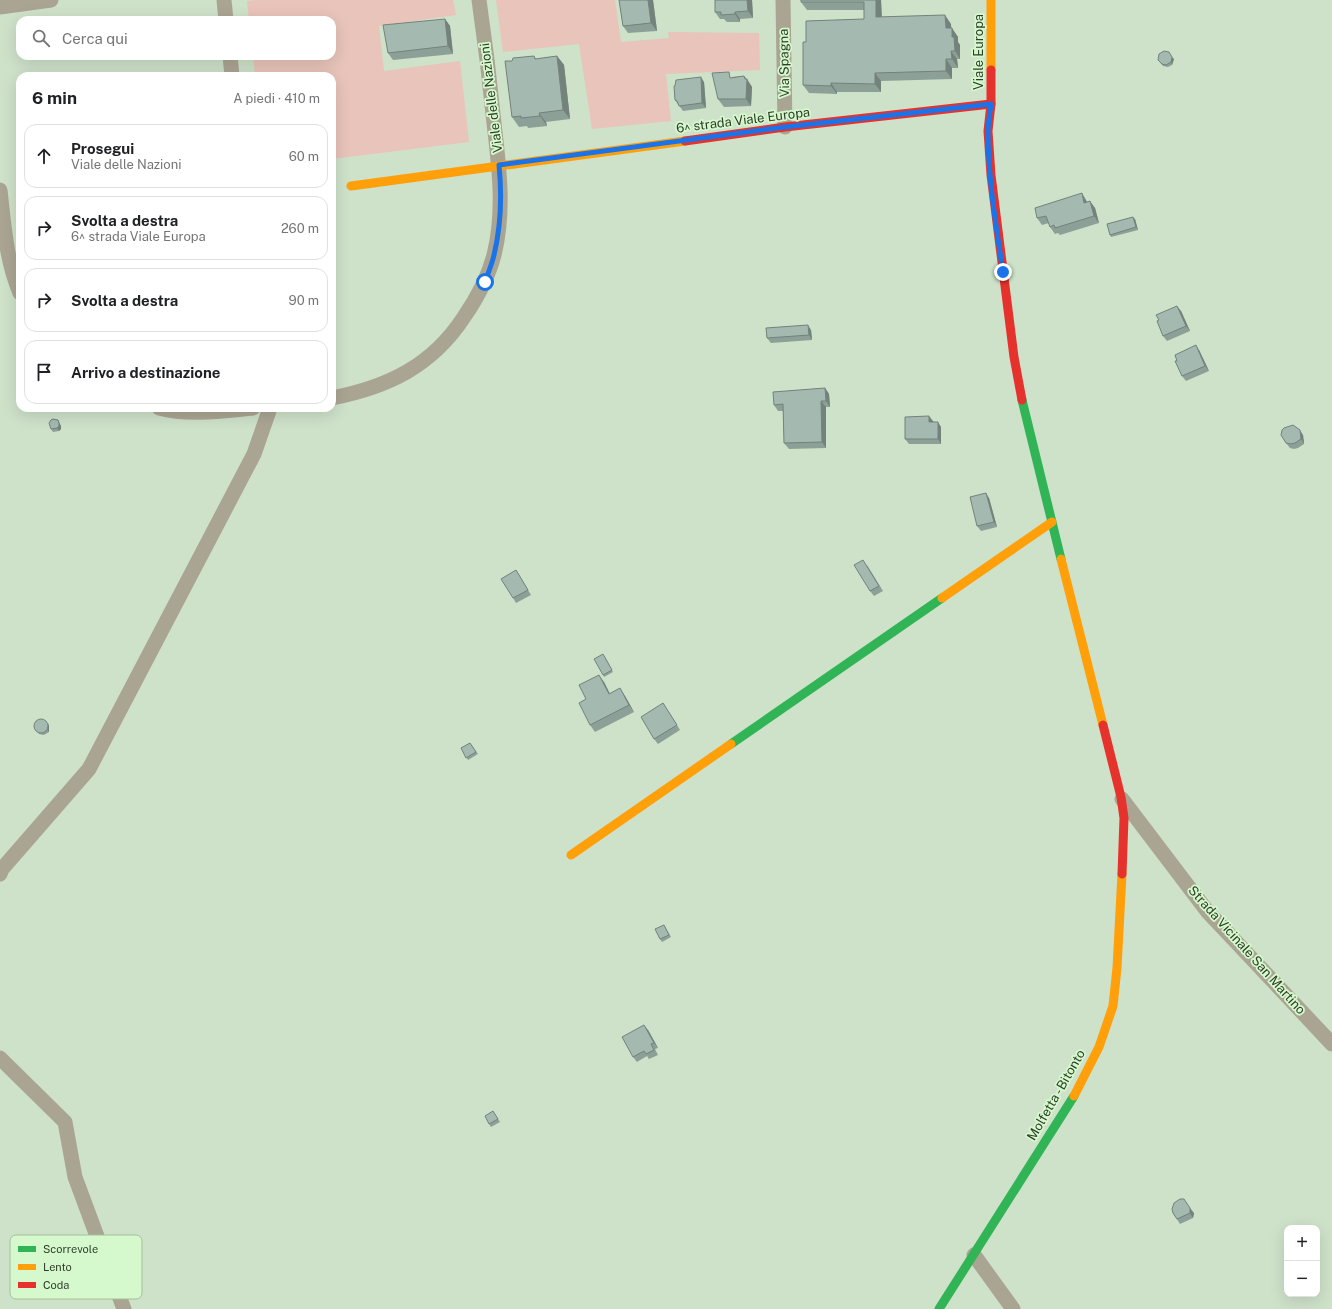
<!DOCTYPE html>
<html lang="it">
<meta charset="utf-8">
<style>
:root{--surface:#fff;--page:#f6f6f6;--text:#202124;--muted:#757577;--line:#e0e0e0}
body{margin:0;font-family:"Public Sans",sans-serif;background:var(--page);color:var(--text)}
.controls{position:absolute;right:12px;bottom:12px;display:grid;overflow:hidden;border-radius:8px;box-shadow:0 4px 16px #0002}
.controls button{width:36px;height:36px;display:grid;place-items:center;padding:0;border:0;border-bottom:1px solid var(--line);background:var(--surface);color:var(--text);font:20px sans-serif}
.stop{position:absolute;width:12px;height:12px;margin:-9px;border:3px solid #1a73e8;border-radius:50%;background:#fff}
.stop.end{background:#1a73e8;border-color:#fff;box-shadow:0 1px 4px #0008}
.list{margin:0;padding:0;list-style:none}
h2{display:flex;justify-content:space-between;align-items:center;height:52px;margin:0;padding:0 16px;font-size:17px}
h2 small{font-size:13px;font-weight:400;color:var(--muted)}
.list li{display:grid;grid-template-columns:26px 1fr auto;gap:12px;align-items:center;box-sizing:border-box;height:64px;margin:0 8px 8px;padding:0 8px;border:1px solid var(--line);border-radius:12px}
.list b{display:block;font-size:15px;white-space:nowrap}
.list p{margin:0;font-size:13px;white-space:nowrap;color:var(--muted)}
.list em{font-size:13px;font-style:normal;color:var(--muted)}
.icon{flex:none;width:22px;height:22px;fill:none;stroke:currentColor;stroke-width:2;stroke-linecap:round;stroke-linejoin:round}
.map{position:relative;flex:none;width:1332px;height:1309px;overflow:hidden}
.search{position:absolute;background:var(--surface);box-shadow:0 4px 16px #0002;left:16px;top:16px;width:320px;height:44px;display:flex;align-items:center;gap:10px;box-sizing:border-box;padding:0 14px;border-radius:12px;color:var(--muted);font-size:15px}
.panel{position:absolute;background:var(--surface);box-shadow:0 4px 16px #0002;left:16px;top:72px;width:320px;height:340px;border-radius:12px}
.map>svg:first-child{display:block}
</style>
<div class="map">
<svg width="1332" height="1309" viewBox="0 0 1332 1309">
<rect width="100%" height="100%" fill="#cee1c9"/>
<g fill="#e8c4ba">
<path d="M257 0H453L456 15 379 26 384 71 460 61 469 142 332 159V76H255L253 56H332V20H249L247 1Z"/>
<path d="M496 0H615L621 42 669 38 668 32 759 33 760 70 666 74 671 121 592 129 579 44 503 52Z"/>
</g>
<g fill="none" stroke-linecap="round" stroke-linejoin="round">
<g stroke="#aaa593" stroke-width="15">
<path d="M224 0 226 20"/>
<path d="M783 0 785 127"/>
<path d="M0 7 51 0"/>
<path d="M230 56 232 76"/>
<path d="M0 190C4 225 6 260 20 293"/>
<path d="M332 398C388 387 432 366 464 317 477 298 488 278 494 255 505 211 499 167 494 123 490 82 485 41 479 0"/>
<path d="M159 408C189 416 222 411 253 408"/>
<path d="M1122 799 1207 911 1332 1044"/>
<path d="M0 874 2 869 89 769 254 454 270 408"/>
<path d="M0 1058 65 1122 75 1177 124 1309"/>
<path d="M974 1255 1013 1309"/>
</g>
<g stroke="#30b455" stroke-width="9">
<path d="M1022 400 1061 559"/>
<path d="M731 744 942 598"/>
<path d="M939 1309 1074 1096"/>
</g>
<g stroke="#ff9f0a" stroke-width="9">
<path d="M991 0V70"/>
<path d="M351 186 685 141"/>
<path d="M1061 559 1103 725"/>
<path d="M942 598 1052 522"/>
<path d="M571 855 731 744"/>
<path d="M1074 1096 1099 1047 1113 1006 1117 968 1122 874"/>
</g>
<g stroke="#e5322d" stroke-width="9">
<path d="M991 70V104L988 131 991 175 1014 357 1022 400"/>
<path d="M685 141 785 127 991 104"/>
<path d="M1103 725 1121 797 1124 818 1122 874"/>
</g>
</g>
<g fill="#8da097">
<path d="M619 0H653L657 31 628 33 623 26Z"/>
<path d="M715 0H752L753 18 740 19V22H727L724 19H720L715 12Z"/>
<path d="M801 0H881L882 17 951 24V28L958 37V42L960 45V59H957L958 68H952V79L881 81V92H837V94L809 93 803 85 806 42 864 19V10H807L801 2Z"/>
<path d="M445 19 450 26 453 54 393 60 388 53Z"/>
<path d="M534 56 536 59 557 56 564 65 570 119 546 122 547 126 528 128 527 126 519 127 512 117V61Z"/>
<path d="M1174 59 1172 65 1168 67 1163 66 1158 60Z"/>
<path d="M744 76 752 87 751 106 724 107 718 99 732 77Z"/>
<path d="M704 82 706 108 683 111 675 100Z"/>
<path d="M1086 200 1087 202 1095 208 1099 223 1060 235 1058 233 1055 234 1050 227 1049 223 1042 225 1037 218Z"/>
<path d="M1135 219 1138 230 1111 237 1110 235Z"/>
<path d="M1181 311 1190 331 1167 341 1163 336Z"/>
<path d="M811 330 812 340 771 343 767 338Z"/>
<path d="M1199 350 1209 371 1186 381 1182 376Z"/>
<path d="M825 388 829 394 830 407H826V448L789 449 784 443 783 411H778L774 405Z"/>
<path d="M58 420 61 426V429L59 431 53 432 51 429Z"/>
<path d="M933 421 941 427V444H909L905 439Z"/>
<path d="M1303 435 1304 444 1298 448 1294 449 1290 448 1286 443Z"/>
<path d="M989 498 997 527 981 531 977 526Z"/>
<path d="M867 565 883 591 874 596 870 591Z"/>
<path d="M516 570 531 595 516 603 513 598Z"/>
<path d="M605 657 613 672 604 677 603 675Z"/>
<path d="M604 682 610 694 625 696 634 712 595 732 590 725 586 699Z"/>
<path d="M663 703 680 730 658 744 654 739Z"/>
<path d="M49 726V732L44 735 39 734 34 728Z"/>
<path d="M470 743 478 754 468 760 461 748Z"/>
<path d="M664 925 671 937 662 942 660 939Z"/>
<path d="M648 1030 658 1048 655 1049 658 1055 649 1059 647 1056 637 1062 633 1057Z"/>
<path d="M493 1111 500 1122 491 1127 489 1124Z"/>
<path d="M1173 1213H1194L1193 1218 1180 1224Z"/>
</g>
<g fill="#73827b">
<path d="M648 0H653L657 31 651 23Z"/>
<path d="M747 0H752L753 18 748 11Z"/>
<path d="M876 0H881L882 25 876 17Z"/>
<path d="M735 12 740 19V22L735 14Z"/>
<path d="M945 15 951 24 952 37 946 28Z"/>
<path d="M445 19 450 26 453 54 448 46Z"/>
<path d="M952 28 958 37V42L960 45V59L955 51 952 37Z"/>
<path d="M951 51 957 59 958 68 952 59Z"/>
<path d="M557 56 564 65 570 119 563 110Z"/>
<path d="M1172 57 1174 59 1172 65 1171 62Z"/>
<path d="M946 59 952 68V79L946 71Z"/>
<path d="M875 73 881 81V92L875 84Z"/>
<path d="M744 76 747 80V79L752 87 751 106 746 99 745 79Z"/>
<path d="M701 77 704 82 706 108 702 103Z"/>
<path d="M831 83 837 92V94L831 86Z"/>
<path d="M539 113 546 122 547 126 540 116Z"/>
<path d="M1082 193 1086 200 1089 210 1084 203Z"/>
<path d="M1090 201 1095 208 1099 223 1094 216Z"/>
<path d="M1133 217 1135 219 1138 230 1136 227Z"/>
<path d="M1177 306 1181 311 1190 331 1186 326Z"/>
<path d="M808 325 811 330 812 340 809 335Z"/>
<path d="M1196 345 1199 350 1209 371 1205 366Z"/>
<path d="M825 388 829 394 830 407 826 401Z"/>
<path d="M821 401 826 407V448L822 442Z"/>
<path d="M929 416 933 421V427L929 422Z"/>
<path d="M938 422 941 427V444L938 439Z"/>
<path d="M59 423 61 426V429L59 431 57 428Z"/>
<path d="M1300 430 1303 435 1304 444 1301 439Z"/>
<path d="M986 493 989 498 997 527 994 522Z"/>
<path d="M599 675 604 682 614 702 609 694Z"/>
<path d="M620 688 625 696 634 712 629 705Z"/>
<path d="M48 723 49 726V732L47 729Z"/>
<path d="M644 1025 648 1030 658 1048 654 1043Z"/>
<path d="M1190 1208 1194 1213 1193 1218 1190 1213Z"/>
</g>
<g fill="#a4bab0" stroke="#73827b">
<path d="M619 0H648L651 23 623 26Z"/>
<path d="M715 0H747L748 11 735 12V14L721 15V12H715Z"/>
<path d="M801 0H876V17L945 15 946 28H952V37H954L955 51H951L952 59H946V71L875 73V84L831 83V86L803 85V42H806V21L864 19V2H801Z"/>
<path d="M445 19 448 46 388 53 383 25Z"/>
<path d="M1164 51 1169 52 1172 57 1171 62 1166 65 1162 64 1158 60 1159 54Z"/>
<path d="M534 56 535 59 557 56 563 110 539 113 540 116 521 118V116L512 117 505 61H512L513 58Z"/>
<path d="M729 72 730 78 744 76 745 79H747L746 99H718L712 73Z"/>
<path d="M701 77 702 103 679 106 677 101 675 100 674 86H675L676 80Z"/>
<path d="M1082 193 1084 203 1090 201 1094 216 1055 228 1054 225 1050 227 1046 216 1037 218 1035 208Z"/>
<path d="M1133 217 1136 227 1110 235 1107 224Z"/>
<path d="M1177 306 1186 326 1163 336 1157 321 1159 320 1156 315Z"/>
<path d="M808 325 809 335 767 338 766 328Z"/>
<path d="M1196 345 1205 366 1182 376 1175 361H1177L1175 355Z"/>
<path d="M825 388 826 401H821L822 442 784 443 783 404 774 405 773 392Z"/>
<path d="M929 416V422H938V439H905V417Z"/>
<path d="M53 419 58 420 59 423V426L57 428 51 429 49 423 51 420Z"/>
<path d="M1293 425 1300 430 1301 439 1295 443 1291 444 1286 443 1281 435 1282 430 1284 428Z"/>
<path d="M986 493 994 522 977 526 970 497Z"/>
<path d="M863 560 879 586 870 591 854 565Z"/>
<path d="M516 570 528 590 513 598 501 579Z"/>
<path d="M603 654 612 670 603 675 594 659Z"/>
<path d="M599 675 609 694 620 688 629 705 590 725 579 703 586 699 579 685Z"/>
<path d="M663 703 677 725 654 739 641 717Z"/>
<circle cx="41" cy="726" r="7"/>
<path d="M470 743 476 752 466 758 461 748Z"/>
<path d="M664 925 669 935 660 939 655 929Z"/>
<path d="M644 1025 654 1043 651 1044 654 1050 646 1054 644 1051 633 1057 622 1037Z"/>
<path d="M493 1111 498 1119 489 1124 485 1116Z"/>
<path d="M1180 1199H1184L1190 1208V1213L1177 1219 1173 1213 1172 1209 1174 1203Z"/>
</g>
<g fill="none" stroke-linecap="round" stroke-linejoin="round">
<path stroke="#1a73e8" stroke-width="5" d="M485 282C488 273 492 264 494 255 501 226 502 195 499 165L785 127 991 104C990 113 988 123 988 132 988 178 996 226 1003 272"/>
</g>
<g text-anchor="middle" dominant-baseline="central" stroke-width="3.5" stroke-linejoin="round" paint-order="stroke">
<g font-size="13" fill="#2f3d2b" stroke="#d5f9cc">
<text transform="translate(978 52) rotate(-90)">Viale Europa</text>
<text transform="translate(784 63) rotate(-91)">Via Spagna</text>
<text transform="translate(491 98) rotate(-97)">Viale delle Nazioni</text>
<text transform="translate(743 120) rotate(-7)">6^ strada Viale Europa</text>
<text transform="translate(1247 950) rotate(48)">Strada Vicinale San Martino</text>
<text transform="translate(1056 1095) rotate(-60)">Molfetta - Bitonto</text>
</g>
</g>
<rect x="10" y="1235" width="132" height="64" rx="6" fill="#d5f9cc" stroke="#a3c19c" stroke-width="1"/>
<rect x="18" y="1246" width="18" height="6" fill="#30b455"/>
<rect x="18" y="1264" width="18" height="6" fill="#ff9f0a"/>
<rect x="18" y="1282" width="18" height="6" fill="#e5322d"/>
<g font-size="11" fill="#2f3d2b">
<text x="43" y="1253">Scorrevole</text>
<text x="43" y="1271">Lento</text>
<text x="43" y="1289">Coda</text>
</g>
</svg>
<div class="controls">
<button>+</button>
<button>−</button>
</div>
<div class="stop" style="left:485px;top:282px"></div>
<div class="stop end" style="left:1003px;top:272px"></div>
<div class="search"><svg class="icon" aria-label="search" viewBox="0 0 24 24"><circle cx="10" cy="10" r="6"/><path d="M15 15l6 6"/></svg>Cerca qui</div>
<section class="panel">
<h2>6 min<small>A piedi · 410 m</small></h2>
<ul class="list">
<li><svg class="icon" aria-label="ahead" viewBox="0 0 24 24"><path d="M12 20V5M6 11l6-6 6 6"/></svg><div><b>Prosegui</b><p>Viale delle Nazioni</p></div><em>60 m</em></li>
<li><svg class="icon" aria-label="right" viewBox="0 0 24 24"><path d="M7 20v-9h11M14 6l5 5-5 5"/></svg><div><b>Svolta a destra</b><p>6^ strada Viale Europa</p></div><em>260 m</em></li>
<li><svg class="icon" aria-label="right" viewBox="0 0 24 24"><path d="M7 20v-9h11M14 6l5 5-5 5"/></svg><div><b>Svolta a destra</b></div><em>90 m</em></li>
<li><svg class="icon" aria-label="arrive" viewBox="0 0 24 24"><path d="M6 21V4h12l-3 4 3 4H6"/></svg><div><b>Arrivo a destinazione</b></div></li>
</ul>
</section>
</div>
